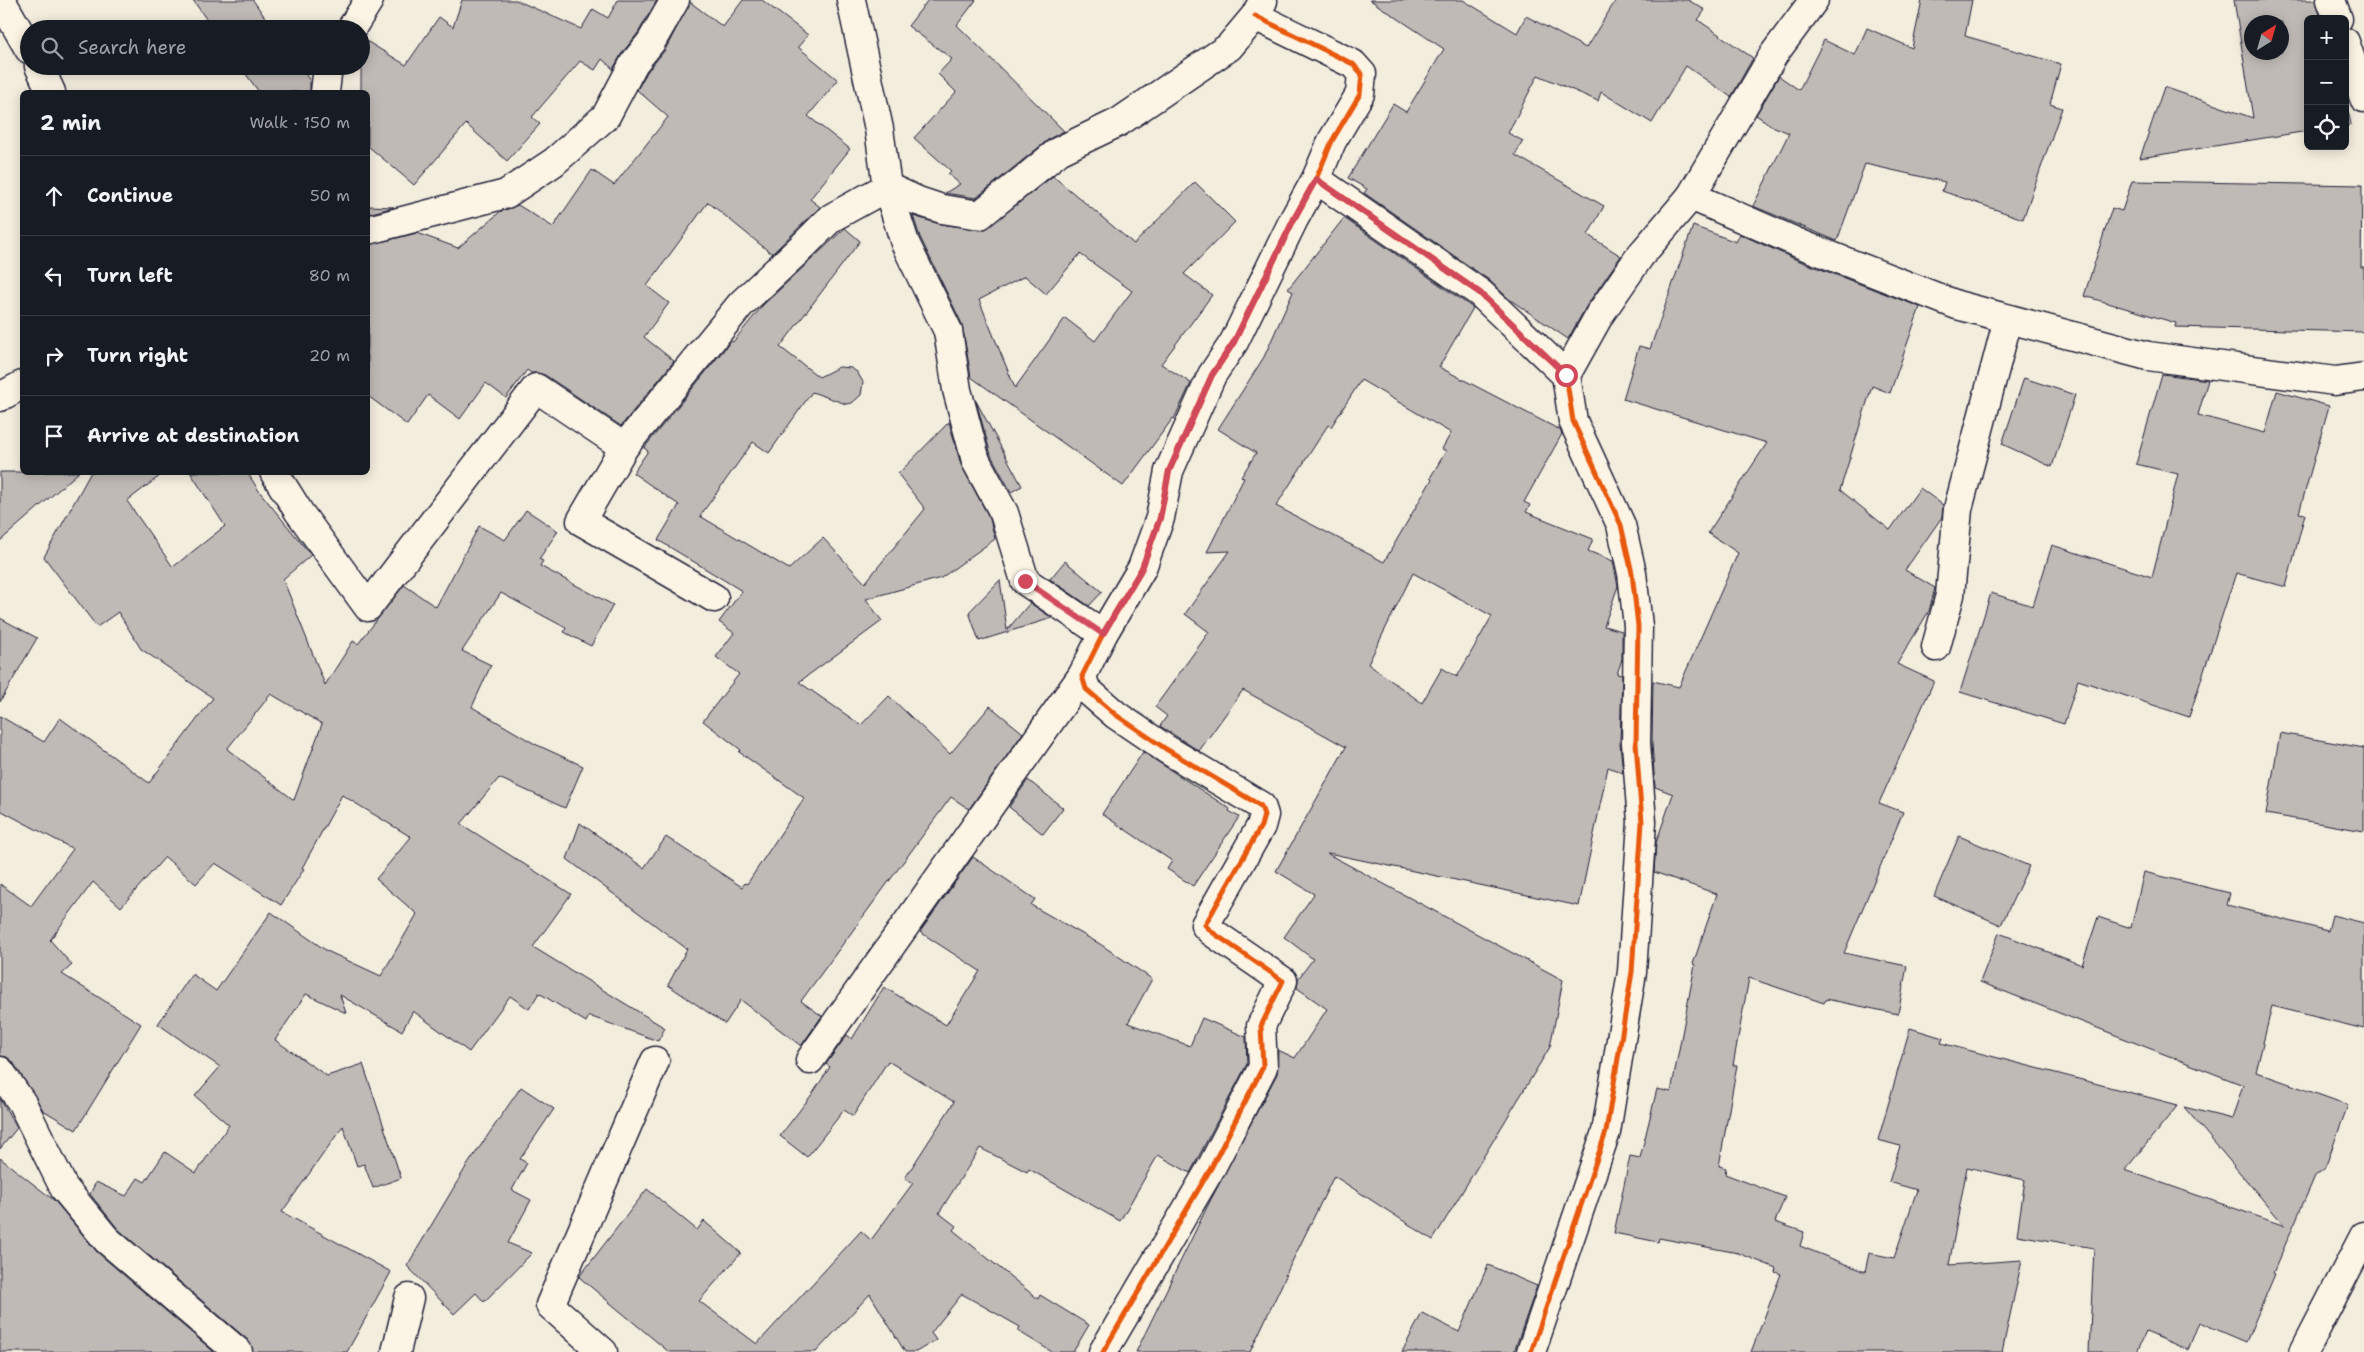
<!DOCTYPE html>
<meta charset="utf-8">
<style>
:root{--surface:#171b24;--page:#242831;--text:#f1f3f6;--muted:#9ea1a6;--line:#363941}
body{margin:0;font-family:"Shantell Sans",sans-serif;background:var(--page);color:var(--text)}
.controls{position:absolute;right:15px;top:15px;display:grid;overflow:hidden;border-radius:8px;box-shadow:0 2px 12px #0003}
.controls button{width:45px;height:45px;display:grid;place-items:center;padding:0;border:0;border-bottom:1px solid var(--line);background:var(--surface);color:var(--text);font:25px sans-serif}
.compass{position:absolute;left:2244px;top:15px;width:45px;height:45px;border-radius:50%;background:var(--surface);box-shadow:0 2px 12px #0003;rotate:37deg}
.stop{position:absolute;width:15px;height:15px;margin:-11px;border:4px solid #d1495b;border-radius:50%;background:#fff}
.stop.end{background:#d1495b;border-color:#fff;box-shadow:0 1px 5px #0008}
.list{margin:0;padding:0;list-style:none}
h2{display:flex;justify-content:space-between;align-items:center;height:65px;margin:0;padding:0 20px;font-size:21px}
h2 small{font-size:16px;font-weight:400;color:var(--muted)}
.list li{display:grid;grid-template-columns:32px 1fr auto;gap:15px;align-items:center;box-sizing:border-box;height:80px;padding:0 20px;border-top:1px solid var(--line)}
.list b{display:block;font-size:19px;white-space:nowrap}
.list em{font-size:16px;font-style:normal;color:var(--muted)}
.icon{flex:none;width:28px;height:28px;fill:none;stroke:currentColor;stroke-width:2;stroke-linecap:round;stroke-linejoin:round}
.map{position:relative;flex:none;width:2364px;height:1352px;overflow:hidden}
.search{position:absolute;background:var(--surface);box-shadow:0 2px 12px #0003;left:20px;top:20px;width:350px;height:55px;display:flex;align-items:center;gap:12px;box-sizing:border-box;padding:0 18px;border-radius:28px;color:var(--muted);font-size:19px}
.panel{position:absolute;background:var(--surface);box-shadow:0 2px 12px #0003;left:20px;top:90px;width:350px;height:385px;border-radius:8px}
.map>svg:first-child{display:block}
</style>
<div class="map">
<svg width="2364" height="1352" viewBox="0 0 2364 1352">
<rect width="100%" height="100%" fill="#f3edde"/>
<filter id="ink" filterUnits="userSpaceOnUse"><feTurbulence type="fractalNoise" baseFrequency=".02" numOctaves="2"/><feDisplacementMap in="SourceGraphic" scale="10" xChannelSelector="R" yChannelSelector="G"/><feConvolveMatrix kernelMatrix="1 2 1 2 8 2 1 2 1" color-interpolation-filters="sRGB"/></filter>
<g filter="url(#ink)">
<g fill="#bfbab6" stroke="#22223b" fill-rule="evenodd">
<path d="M193 0H253L273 29H213Z"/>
<path d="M462 0H516L581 29 593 9 608 18 618 0H657L638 33 622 53 613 69 602 59 595 70 580 61 532 117 540 124 507 161 466 124 414 185 368 146V92H361V40L363 39 406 65 439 17 453 27Z"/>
<path d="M743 0H762L808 35 798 47 838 80 808 116 850 149 810 199 820 207 772 254 708 202 647 286 669 303 644 337 674 361 621 426 545 375 538 373H531L527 370 506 398 486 383 460 419 428 395 407 425 368 396V245L417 233 458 248 501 211 518 205 553 227 592 170 614 185 668 117 637 90 647 72 665 50 690 2 723 27Z"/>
<path d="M928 0H976L957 25 1064 131 1049 139 976 198 945 193 960 184 948 174 951 171 914 138 956 92 938 74 952 59 908 26Z"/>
<path d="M1370 0H1463L1517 33 1526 16 1586 48 1616 0H1688L1705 10 1698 20 1753 58 1731 97 1686 66 1652 123 1601 92 1598 101 1538 75 1508 133 1523 141 1515 155 1604 206 1588 235 1621 256 1587 305 1568 339 1509 299 1489 280 1364 193 1367 189 1348 178 1393 104 1406 112 1444 49Z"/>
<path d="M1922 0H1972L1965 36 2061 64 2050 104 2062 108 2023 219 1942 191 1945 182 1865 164 1837 241 1753 206 1789 133 1772 126 1756 115 1779 76 1799 90 1824 40 1855 55 1867 28 1912 48Z"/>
<path d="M2234 0H2316L2321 19H2308V131L2140 158 2164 87 2253 118ZM2252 22H2282V52H2252Z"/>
<path d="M240 66H300L310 81V92H259Z"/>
<path d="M2345 92 2351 125 2345 126Z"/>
<path d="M1053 176 1134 244 1195 182 1235 222 1184 274 1212 295 1161 364 1191 383 1174 419 1173 418 1123 486 971 377 962 324 920 237 913 216 940 224 984 230ZM1080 254 1132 291 1095 341 1065 318 1015 388 979 300 1025 276 1046 294Z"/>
<path d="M2132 181 2362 185 2361 267H2364V332L2175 327 2176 323 2084 296 2112 208 2122 211Z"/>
<path d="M368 206 394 207 368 214Z"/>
<path d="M1344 218 1473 308 1439 367 1560 430 1562 434 1524 502 1530 505 1526 512 1593 539 1588 551 1613 561 1618 586 1604 626 1622 631V659L1617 674 1622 675 1620 743 1623 773 1608 767 1579 906 1328 853V854L1563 980 1550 1047 1433 1240 1334 1176 1285 1276H1286L1250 1352H1136L1208 1205 1277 1074 1278 1050 1295 1058 1327 1009 1297 988 1298 979 1313 959 1284 937 1314 894 1276 871 1346 747 1243 690 1199 751 1160 726 1167 716 1155 707 1209 632 1185 614 1230 551 1207 552 1244 478 1241 477 1256 453 1218 429 1264 357 1293 292 1288 289ZM1361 380 1451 433 1442 449 1446 451 1430 478 1432 479 1384 562 1276 506 1328 425 1331 427ZM1413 573 1492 616 1457 677 1442 668 1422 703 1368 664Z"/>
<path d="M1693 226 1736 242 1740 234 1797 260 1920 307 1890 393 1872 386 1840 490 1890 530 1920 488 1943 505 1942 517 1905 570 1935 588 1929 611 1897 664 1934 681 1879 803 1903 812 1844 953 1907 966 1898 1014 1826 999 1824 1003 1749 978 1733 1065H1737L1719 1166 1726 1168 1725 1174 1785 1197 1775 1222 1804 1232 1800 1246 1865 1272 1869 1253 1894 1258 1917 1190 1889 1182 1900 1146 1878 1140 1910 1028 1943 1038 1941 1043 2178 1105 2125 1170 2285 1226 2184 1107 2232 1119 2243 1085 1980 982 1999 933 2082 965 2098 917 2131 928 2144 872 2230 893 2227 905 2328 931 2332 915 2364 923V1029L2272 1006 2256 1072 2348 1105 2325 1168 2315 1176 2273 1273 2275 1274 2246 1342 2199 1322 2188 1350 2146 1332 2137 1352H2089L2094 1248 2017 1235 2025 1180 1967 1167 1949 1265 2022 1260 2002 1352H1751L1781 1274 1775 1272 1776 1268 1738 1253 1659 1238 1658 1242 1614 1233 1630 1156 1640 1158 1657 1089 1671 1092 1695 965 1693 964 1717 894 1654 872 1656 843 1673 794 1655 787 1652 743 1653 681 1679 687 1738 553 1708 533 1767 443 1623 399 1639 346 1650 349Z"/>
<path d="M845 228 860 241 780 347 819 377 839 367 851 368 857 372 863 382 861 395 852 403 846 404 812 392 769 453 753 442 700 516 789 569 823 538 865 583 925 509 898 474 949 422 961 465 990 519 995 539 941 578 866 599 882 621 799 682 861 725 889 696 950 754 990 706 1023 733 969 809 951 797 801 1001 822 1016 801 1046 741 1000 725 1024 668 985 687 949 567 859 580 823 644 868 666 837 742 887 745 883 747 884 804 798 739 752 741 750 703 721 739 674 716 657 734 633 719 622 742 591 658 540 679 505 633 473 648 451 644 448 731 341 733 342 763 305Z"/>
<path d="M2162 374 2208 380 2198 415 2265 433 2277 391 2329 406 2299 513 2305 514 2286 587 2236 573 2189 717 2078 680 2064 724 1960 692 1991 593 2033 606 2052 545 2152 577 2178 474 2136 464Z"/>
<path d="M2024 378 2075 395 2052 467 2002 444Z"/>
<path d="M976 401 1022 486 1011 492 991 455Z"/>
<path d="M0 472H79L0 541Z"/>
<path d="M91 472H165L127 501 173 567 225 526 190 472H247L259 491 311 555 283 579 325 685 353 641 358 644 404 585 436 607 479 526 505 540 526 510 558 531 539 559 543 561 540 566 613 605 591 646 564 632 566 628 501 593 462 651 491 665 472 707 535 744 583 766 565 808 499 778 461 824 571 894 533 947 665 1028 658 1041 589 1016 586 1022 539 993 529 1009 510 996 469 1052 413 1011 402 1031 340 995 346 1013 306 994 275 1040 327 1076 363 1064 401 1178 373 1188 364 1164 357 1166 343 1126 282 1212 391 1272 347 1352H253L248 1340 118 1229 90 1194 96 1182 126 1196 138 1178 145 1182 165 1152 196 1173 229 1125 195 1096 220 1067 158 1024 192 974 216 991 271 912 327 951 381 976 417 914 376 879 411 837 342 795 302 868 304 869 281 905 215 863 196 884 165 857 121 907 93 882 50 940 72 965 62 974 141 1024 76 1130 43 1110 13 1062 7 1057 0 1056V884L31 906 73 849 0 810V716L44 742 60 718 149 783 213 698 141 649 118 612 97 627 44 557ZM271 694 322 724 294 800 227 749Z"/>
<path d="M1065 561 1102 592 1089 606 1050 579Z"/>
<path d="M1000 580 1007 630 1030 603 1052 618 979 641 969 612Z"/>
<path d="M0 618 37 638 0 702Z"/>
<path d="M2280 733 2364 748V831L2266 814Z"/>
<path d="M1143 752 1230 809 1229 811 1239 817 1193 886 1167 869 1172 861 1102 814Z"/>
<path d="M1028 780 1063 808 1043 834 1009 807Z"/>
<path d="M1959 836 2029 866 2001 925 1934 896Z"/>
<path d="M973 857 1035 899 1031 905 1100 944 1152 979 1128 1023 1190 1046 1202 1018 1246 1037 1247 1064 1190 1173 1158 1155 1120 1221 1029 1169 1027 1172 980 1148 939 1213 956 1226 953 1230 1038 1299 1040 1295 1089 1325 1073 1352H1052L1018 1331 1020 1327 962 1294 931 1333 936 1340 916 1352H905L870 1294 816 1352H669L579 1277 647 1189 697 1230 704 1221 741 1253 699 1301 757 1344 861 1231 871 1240 913 1183 905 1178 954 1102 888 1061 853 1116 844 1110 807 1157 780 1136 813 1093 830 1067 826 1064 847 1035 852 1039 884 987 946 1025 980 971 920 932Z"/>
<path d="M521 1087 554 1109 520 1159 527 1163 512 1190 531 1200 508 1243 532 1253 484 1302 476 1293 454 1314 407 1266 466 1167Z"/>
<path d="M0 1099 17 1128 0 1149Z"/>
<path d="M0 1158 55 1201 97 1252 214 1352H0Z"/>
<path d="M1488 1265 1537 1286 1514 1352H1402L1422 1313 1459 1332Z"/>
</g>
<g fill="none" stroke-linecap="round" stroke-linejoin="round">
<defs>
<g id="street">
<path d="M1 0 29 49"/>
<path d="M851 0 879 129 887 187 905 243 948 331 957 390 976 461 1004 513 1025 581 1103 634"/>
<path d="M2331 0 2338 19"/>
<path d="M351 29 369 0"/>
<path d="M2345 42 2364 98"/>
<path d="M39 66 51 92"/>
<path d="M325 92 328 66"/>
<path d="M1316 179 1480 293 1566 375 1573 421 1621 525 1632 573 1638 626 1636 743 1642 822 1632 972 1606 1132 1531 1352"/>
<path d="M1691 196 1803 245 1957 305 2148 356 2335 381 2364 377"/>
<path d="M368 230 506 194 554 162 606 116 634 63 651 42 675 0"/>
<path d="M1566 375 1600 314 1640 256 1691 196 1774 54 1814 0"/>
<path d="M0 397 22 385"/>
<path d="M274 472 299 512 368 607 536 388 624 447"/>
<path d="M714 598 581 521 624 447 741 304 803 246 831 218 887 187 918 201 942 209 980 215 1059 151 1119 122 1229 47 1255 16 1263 1"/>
<path d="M1936 647 1950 595 1958 509 2008 319"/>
<path d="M810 1060 1082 676"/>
<path d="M0 1071 22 1103 64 1188 107 1240 238 1352"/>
<path d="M396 1352 409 1298"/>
<path d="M603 1352 550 1305 655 1061"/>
<path d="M1103 1352 1211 1168 1263 1067 1261 1026 1283 981 1212 932 1205 925 1261 826 1264 815 1261 806 1166 749 1116 715 1086 689 1082 676 1103 634 1142 568 1160 518 1169 471 1212 375 1234 342 1294 219 1316 179 1332 141 1360 94 1362 74 1353 64 1255 16"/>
<path d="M2304 1352 2364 1236"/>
</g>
</defs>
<use href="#street" stroke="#22223b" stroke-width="31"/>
<use href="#street" stroke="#fcf5e5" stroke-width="28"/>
<defs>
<g id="cycleway">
<path d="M1316 179 1480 293 1566 375 1573 421 1621 525 1632 573 1638 626 1636 743 1642 822 1632 972 1606 1132 1531 1352"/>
<path d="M1103 1352 1211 1168 1263 1067 1261 1026 1283 981 1212 932 1205 925 1261 826 1264 815 1261 806 1166 749 1116 715 1086 689 1082 676 1103 634 1142 568 1160 518 1169 471 1212 375 1234 342 1294 219 1316 179 1332 141 1360 94 1362 74 1353 64 1255 16"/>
</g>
</defs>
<use href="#cycleway" stroke="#fcf5e5" stroke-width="8"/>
<use href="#cycleway" stroke="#e8590c" stroke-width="5"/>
</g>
</g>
<g fill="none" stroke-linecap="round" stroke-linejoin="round" filter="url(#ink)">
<path stroke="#d1495b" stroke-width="6" d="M1025 581 1103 634 1142 568 1160 518 1169 471 1212 375 1234 342 1294 219 1316 179 1480 293 1566 375"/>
</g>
</svg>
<div class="controls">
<button>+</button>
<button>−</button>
<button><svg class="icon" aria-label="locate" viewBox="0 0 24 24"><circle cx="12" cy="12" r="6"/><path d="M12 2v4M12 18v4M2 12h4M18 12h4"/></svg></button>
</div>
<svg class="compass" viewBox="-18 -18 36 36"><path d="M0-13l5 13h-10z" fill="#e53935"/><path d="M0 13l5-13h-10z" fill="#9ea1a6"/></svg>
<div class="stop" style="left:1566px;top:375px"></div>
<div class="stop end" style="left:1025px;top:581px"></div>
<div class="search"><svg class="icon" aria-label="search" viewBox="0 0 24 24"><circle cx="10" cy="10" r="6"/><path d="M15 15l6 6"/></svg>Search here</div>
<section class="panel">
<h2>2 min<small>Walk · 150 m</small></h2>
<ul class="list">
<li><svg class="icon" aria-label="ahead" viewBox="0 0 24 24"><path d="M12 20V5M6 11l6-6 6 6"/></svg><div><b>Continue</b></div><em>50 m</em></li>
<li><svg class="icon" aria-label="left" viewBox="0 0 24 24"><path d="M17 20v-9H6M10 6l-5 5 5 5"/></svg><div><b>Turn left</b></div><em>80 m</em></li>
<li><svg class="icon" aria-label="right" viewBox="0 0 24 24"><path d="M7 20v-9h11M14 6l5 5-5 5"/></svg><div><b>Turn right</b></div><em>20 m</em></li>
<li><svg class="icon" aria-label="arrive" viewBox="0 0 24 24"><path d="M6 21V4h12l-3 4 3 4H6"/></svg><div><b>Arrive at destination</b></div></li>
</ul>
</section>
</div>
